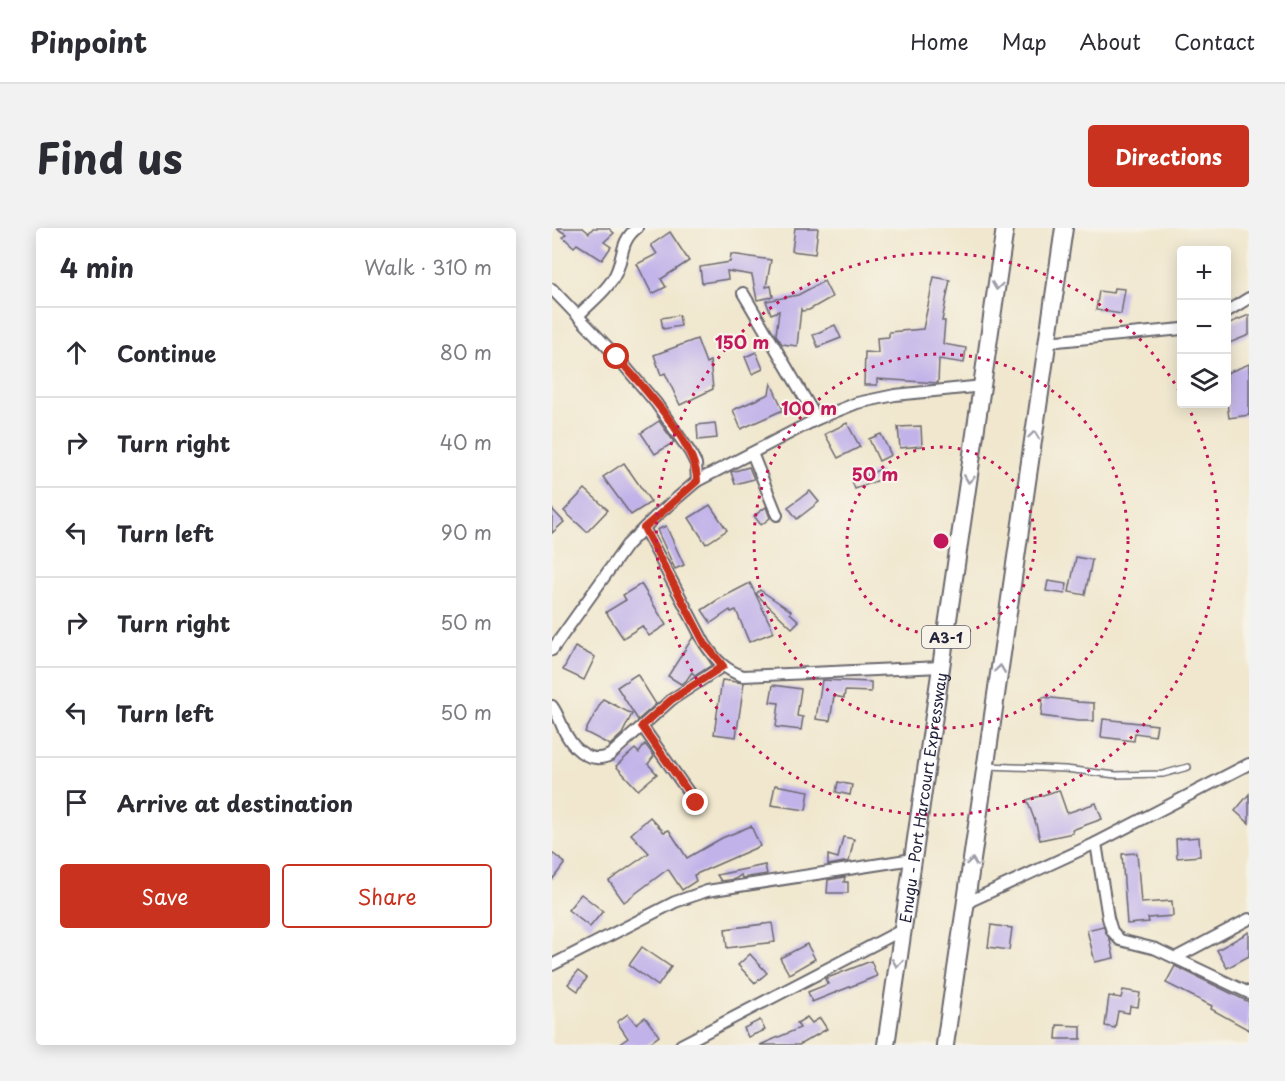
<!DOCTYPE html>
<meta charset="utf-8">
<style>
:root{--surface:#fff;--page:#f2f2f3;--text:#2b2b33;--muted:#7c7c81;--line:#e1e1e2;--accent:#c8321e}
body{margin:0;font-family:"Playpen Sans",sans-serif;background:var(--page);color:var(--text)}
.controls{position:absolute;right:18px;top:18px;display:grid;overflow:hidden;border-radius:6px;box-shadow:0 3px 15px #0003}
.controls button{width:54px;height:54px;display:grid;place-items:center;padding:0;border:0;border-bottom:2px solid var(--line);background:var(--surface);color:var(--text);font:30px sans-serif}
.stop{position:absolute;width:18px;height:18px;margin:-14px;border:4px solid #c8321e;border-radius:50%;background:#fff}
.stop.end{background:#c8321e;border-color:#fff;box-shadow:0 2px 6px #0008}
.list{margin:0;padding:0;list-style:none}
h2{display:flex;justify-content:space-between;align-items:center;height:78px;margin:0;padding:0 24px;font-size:26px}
h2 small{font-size:20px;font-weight:400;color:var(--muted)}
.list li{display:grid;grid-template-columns:39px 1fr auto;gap:18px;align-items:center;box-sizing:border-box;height:90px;padding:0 24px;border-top:2px solid var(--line)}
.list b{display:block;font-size:22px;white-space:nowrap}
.list em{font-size:20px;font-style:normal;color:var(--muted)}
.actions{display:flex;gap:12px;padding:18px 24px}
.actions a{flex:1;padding:14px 0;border:2px solid var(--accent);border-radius:6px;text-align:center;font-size:21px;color:var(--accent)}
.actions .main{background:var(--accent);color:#fff}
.icon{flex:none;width:33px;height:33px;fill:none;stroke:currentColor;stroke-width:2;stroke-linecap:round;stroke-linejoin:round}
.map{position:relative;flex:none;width:697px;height:817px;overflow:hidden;border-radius:6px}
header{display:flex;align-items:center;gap:36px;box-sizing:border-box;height:84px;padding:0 30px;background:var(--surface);border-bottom:2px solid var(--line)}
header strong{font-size:28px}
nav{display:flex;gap:33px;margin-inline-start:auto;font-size:21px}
.intro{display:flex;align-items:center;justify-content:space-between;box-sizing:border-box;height:144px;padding:0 36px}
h1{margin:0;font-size:42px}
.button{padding:15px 27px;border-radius:6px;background:var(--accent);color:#fff;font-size:21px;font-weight:700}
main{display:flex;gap:36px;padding:0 36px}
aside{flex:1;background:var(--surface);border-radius:6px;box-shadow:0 3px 15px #0003}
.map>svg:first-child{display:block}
</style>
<header>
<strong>Pinpoint</strong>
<nav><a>Home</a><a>Map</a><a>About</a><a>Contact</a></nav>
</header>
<div class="intro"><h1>Find us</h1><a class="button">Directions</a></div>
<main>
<aside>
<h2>4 min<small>Walk · 310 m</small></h2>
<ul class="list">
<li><svg class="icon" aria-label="ahead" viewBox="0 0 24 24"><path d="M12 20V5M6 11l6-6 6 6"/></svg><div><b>Continue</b></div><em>80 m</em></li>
<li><svg class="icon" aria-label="right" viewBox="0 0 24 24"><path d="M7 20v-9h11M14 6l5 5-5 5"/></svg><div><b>Turn right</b></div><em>40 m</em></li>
<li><svg class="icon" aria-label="left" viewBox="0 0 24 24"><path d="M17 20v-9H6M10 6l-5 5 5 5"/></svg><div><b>Turn left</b></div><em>90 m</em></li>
<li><svg class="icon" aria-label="right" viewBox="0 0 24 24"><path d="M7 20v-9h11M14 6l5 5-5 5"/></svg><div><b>Turn right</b></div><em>50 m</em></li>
<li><svg class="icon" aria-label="left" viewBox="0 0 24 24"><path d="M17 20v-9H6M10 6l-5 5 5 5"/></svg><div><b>Turn left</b></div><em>50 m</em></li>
<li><svg class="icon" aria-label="arrive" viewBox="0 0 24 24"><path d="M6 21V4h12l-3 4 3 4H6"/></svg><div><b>Arrive at destination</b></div></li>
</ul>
<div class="actions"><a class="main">Save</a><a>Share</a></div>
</aside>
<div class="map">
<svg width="697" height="817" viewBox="0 0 697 817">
<rect width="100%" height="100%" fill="#f7f3e8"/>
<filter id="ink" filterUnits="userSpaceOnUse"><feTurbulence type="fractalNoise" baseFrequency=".0167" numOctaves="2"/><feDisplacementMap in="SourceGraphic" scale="12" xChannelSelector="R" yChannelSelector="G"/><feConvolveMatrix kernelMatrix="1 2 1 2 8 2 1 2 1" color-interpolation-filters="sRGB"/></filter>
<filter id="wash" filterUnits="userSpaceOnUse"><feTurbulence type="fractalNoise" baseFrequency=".008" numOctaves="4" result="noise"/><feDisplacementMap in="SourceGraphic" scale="24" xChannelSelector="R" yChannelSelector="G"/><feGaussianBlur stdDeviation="1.35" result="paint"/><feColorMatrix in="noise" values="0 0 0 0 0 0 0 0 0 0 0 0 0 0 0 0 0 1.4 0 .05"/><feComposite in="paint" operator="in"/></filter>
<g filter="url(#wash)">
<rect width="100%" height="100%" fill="#f0e7ce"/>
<g id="blocks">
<g fill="#c1b2e9">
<path d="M4 0H31L37 5 41 0H56L62 5 52 14 59 19 50 32 25 16 22 19 11 9 14 6Z"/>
<path d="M243 0H266L263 26 240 23Z"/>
<path d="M118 4 137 33 109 51 114 59 100 66 85 36 105 26 99 17Z"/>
<path d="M179 26 219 32 214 59 219 58 221 69 205 72 200 47 175 43 176 51 150 55 148 39 178 34Z"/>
<path d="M382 49 398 52 390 93H393L391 116 414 120 412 135 387 131 386 155 325 151V157H312L313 124 326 125 325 110 337 109V104L371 101Z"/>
<path d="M272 53 280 69 257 82 250 83 249 81 245 118 230 116 224 107 227 83 219 86 214 73 246 67Z"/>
<path d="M562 60 573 61 569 86 544 82 547 63 561 65Z"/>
<path d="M127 87 129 98 111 101 109 90Z"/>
<path d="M697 87V107L675 116V96Z"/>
<path d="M283 97 289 110 266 119 261 107Z"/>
<path d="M145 111 154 135 158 133 161 161 128 177 113 145 109 147 102 127Z"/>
<path d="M204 124 211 141 200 146 193 129Z"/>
<path d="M697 136V187L677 190 675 175V145Z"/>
<path d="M219 155 231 182 189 201 181 182 217 166Z"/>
<path d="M107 193 122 214 103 226 89 205Z"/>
<path d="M163 195 165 210 146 212 145 197Z"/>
<path d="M295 195 308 219 286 230 273 206Z"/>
<path d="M369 198 370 218 348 220 346 199Z"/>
<path d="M329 206 339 227 327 233 317 211Z"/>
<path d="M72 235 99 274 79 287 51 249Z"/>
<path d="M197 239 202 251 183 256 179 244Z"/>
<path d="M327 242 330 251 303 261 300 253Z"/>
<path d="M33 261 56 282 35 304 12 283Z"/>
<path d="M258 263 267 274 245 291 236 279Z"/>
<path d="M158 277 175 302 154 316 137 290Z"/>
<path d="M214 279 218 290 209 297 202 288Z"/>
<path d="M0 281 12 294 0 305Z"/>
<path d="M114 298 132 337 123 341 105 302Z"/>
<path d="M524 329 540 332 533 367 517 364Z"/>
<path d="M496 353 515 356 513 366 494 363Z"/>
<path d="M198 355 222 404 197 414 184 382 179 384 178 382 159 395 150 382 167 371Z"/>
<path d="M89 356 114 397 97 408 90 398 71 410 54 384 74 372 71 367Z"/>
<path d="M208 362 239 383 238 385 247 393 240 400 204 366Z"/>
<path d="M141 409 160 437 143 448 140 444 134 453 129 456 116 448Z"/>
<path d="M23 419 43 429 32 452 11 442Z"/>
<path d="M85 446 104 476 86 492 65 459Z"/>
<path d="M170 452 192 455 184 509 162 506Z"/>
<path d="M270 452 319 454V464L293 463 292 470 282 468 278 493 264 491Z"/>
<path d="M221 457 249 461 245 488 251 489 249 502 224 499 227 475 218 474Z"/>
<path d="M491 469 525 473V474L542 475V493H526L489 488Z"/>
<path d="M51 471 80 486 70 506 58 517 33 504Z"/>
<path d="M551 491 605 497 603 508 583 505 582 513 549 509Z"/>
<path d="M93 516 102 528 96 536 105 546 86 562 64 538 83 521 87 525Z"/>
<path d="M286 554 300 557 298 567 284 564Z"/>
<path d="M223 557 257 563 254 582 219 577Z"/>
<path d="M507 562 515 585 544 575 550 591 520 602 521 605 488 612 484 596 475 572Z"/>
<path d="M697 566V595L683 583Z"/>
<path d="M98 589 112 604 117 602 135 630 170 610 199 598 208 618 142 647 144 653 130 662 116 641 72 674 57 653 97 625 79 606Z"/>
<path d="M291 609 302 611 297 633 276 637V627L286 630Z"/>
<path d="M647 609 648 628 625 630 624 611Z"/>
<path d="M0 625 13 635 0 652Z"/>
<path d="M585 625 589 675 620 673 621 688 596 690 597 694 575 696 570 626Z"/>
<path d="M213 637 215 646 190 650 189 647 183 651 169 653 165 647Z"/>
<path d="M293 649 292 654H296V665H275L276 652Z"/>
<path d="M29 666 51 683 38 699 16 682Z"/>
<path d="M220 695 223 714 175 720 173 701Z"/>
<path d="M439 697 460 700 457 722 436 719Z"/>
<path d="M551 698 558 712 562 730 543 734 535 702Z"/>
<path d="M697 704V728L675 740 665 722Z"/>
<path d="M255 716 263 731 237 746 228 730Z"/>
<path d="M90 719 119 739 106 758 77 737Z"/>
<path d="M198 726 215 745 203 755 186 737Z"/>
<path d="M319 733 325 748 260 774 256 764 276 756 273 751Z"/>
<path d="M623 738 697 774V802L659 781 660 778 614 755Z"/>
<path d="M26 743 35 750 26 763 16 756Z"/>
<path d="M571 762 588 765 586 779 578 778 577 785 566 783 563 800 553 798 557 768 569 770Z"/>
<path d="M76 786 84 796 93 789 107 808 95 817H66L76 810 65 794Z"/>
<path d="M255 789 260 795 268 790 275 801 247 817H208L248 800 245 795Z"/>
<path d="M208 792 213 802 196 809 192 800Z"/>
<path d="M505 797 529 798V811H504Z"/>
</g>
</g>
</g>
<g filter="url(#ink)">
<use href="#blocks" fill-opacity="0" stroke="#6a676e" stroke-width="1.5"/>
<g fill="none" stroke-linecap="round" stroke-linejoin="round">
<defs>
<path id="service" d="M435 538 513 541 564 547 611 546 636 539"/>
<g id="minor">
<path d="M0 61 65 129 104 175 138 224 144 236 145 253"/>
<path d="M191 65 265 191"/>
<path d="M674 84 697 70"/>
<path d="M26 88C38 75 57 61 64 45 72 28 68 13 85 0"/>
<path d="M495 114 630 101"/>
<path d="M200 225 225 287"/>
<path d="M92 300 153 416C164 432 173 442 191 448L389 439"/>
<path d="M0 422 75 317 104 288 145 253 265 191 305 175 343 167 431 158"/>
<path d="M0 478C7 487 9 498 15 508 24 524 41 536 58 527L119 472 171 438"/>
<path d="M90 498 144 575"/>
<path d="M544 615 556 690 560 703 568 712 604 721 697 765"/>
<path d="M414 675 544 615 697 536"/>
<path d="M623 730 697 691"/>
<path d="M0 737 123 674 155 663 361 631"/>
<path d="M129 817 350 702"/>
</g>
<g id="trunk">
<path id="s1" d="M334 817 453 0"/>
<path d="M393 817 512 0"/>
</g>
</defs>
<use href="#service" stroke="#6a676e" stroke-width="8"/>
<use href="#minor" stroke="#6a676e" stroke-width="14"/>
<use href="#trunk" stroke="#6a676e" stroke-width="20"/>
<use href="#service" stroke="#fff" stroke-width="5"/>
<use href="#minor" stroke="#fff" stroke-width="10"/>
<use href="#trunk" stroke="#fff" stroke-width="16"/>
</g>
<defs><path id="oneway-chevron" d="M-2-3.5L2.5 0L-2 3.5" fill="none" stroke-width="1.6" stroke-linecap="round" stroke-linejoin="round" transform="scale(1.5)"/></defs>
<g stroke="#9c9ca7">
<use href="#oneway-chevron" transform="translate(445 58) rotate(98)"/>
<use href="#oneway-chevron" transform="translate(482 207) rotate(-82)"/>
<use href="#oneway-chevron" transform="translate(417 251) rotate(98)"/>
<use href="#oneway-chevron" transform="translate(448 441) rotate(-82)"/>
<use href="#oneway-chevron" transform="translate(420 634) rotate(-82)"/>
<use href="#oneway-chevron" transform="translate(345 735) rotate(98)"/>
</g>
</g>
<g fill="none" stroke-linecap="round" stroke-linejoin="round" filter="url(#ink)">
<path stroke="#c8321e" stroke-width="8" d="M65 129C90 159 145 214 145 253L92 300 153 416 171 438 119 472 90 498 144 575"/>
</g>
<g fill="none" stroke="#c2185b" stroke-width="3" stroke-dasharray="3 6">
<circle cx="389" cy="313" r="94"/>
<circle cx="389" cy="313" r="187"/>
<path d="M635 177A281 281 0 1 1 629 166"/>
</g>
<g text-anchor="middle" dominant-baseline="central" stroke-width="4.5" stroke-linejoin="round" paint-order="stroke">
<rect fill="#f7f3e8" stroke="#62616f" stroke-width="1.5" x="370" y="398" width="48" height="22" rx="4.5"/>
<g font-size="14" font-weight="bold" fill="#22223b">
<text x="394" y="409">A3-1</text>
</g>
<g font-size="15" fill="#22223b" stroke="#f7f3e8">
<text stroke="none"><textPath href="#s1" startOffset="250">Enugu - Port Harcourt Expressway</textPath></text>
</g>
</g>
<circle cx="389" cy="313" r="9" fill="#c2185b" stroke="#f7f3e8" stroke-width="3"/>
<g font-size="18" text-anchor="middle" font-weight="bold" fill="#c2185b" stroke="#f7f3e8" stroke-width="4.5" stroke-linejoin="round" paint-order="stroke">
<text x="190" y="121">150 m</text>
<text x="257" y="187">100 m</text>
<text x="323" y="253">50 m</text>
</g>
</svg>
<div class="controls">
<button>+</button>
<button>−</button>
<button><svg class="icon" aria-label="layers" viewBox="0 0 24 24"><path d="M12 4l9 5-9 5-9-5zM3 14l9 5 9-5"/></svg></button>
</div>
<div class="stop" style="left:65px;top:129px"></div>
<div class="stop end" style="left:144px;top:575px"></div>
</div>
</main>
